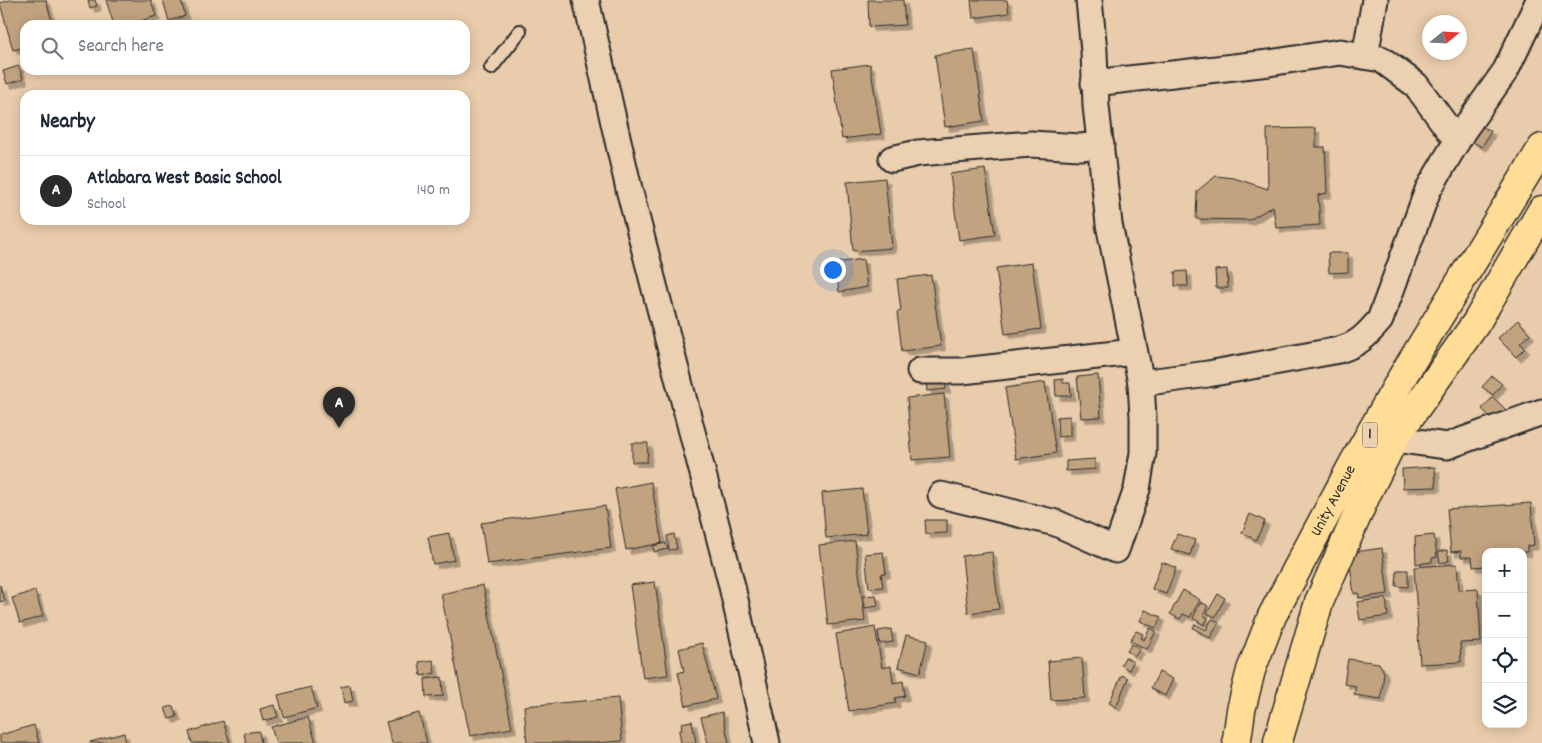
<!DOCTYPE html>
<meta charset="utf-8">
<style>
:root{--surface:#fff;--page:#f6f6f7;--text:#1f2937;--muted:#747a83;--line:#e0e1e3;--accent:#2b2b2b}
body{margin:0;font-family:Dekko,sans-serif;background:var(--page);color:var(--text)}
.controls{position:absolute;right:15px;bottom:15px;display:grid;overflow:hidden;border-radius:10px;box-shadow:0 2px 12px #0003}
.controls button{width:45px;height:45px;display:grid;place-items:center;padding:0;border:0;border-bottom:1px solid var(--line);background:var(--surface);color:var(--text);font:25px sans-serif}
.compass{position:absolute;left:1422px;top:15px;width:45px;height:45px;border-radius:50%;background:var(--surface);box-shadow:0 2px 12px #0003;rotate:72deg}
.you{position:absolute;left:832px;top:269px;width:18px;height:18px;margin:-12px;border:4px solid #fff;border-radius:50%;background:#1a73e8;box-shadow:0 0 0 8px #1a73e833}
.badge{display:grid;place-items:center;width:32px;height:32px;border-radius:50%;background:var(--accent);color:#fff;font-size:16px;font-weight:700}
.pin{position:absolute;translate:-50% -41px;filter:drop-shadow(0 1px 2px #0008)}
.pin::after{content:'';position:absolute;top:26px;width:18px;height:15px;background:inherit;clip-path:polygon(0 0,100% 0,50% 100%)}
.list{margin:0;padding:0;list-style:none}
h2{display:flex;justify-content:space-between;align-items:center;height:65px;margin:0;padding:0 20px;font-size:21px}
h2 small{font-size:16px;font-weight:400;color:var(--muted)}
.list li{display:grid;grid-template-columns:32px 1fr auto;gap:15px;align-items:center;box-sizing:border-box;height:70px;padding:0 20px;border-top:1px solid var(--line)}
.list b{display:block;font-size:19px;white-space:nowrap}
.list p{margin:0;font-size:16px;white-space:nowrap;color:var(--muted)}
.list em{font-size:16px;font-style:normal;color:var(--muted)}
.icon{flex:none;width:28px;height:28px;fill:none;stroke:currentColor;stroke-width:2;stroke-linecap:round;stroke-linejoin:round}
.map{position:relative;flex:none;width:1542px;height:743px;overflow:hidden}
.search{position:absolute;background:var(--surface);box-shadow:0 2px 12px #0003;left:20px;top:20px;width:450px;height:55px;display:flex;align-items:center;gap:12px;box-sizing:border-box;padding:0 18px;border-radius:15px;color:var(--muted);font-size:19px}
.panel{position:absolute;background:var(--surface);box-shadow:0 2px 12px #0003;left:20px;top:90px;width:450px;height:135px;border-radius:15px}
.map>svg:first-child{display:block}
</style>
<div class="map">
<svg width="1542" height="743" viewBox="0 0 1542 743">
<defs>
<filter id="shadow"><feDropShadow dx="4.5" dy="4.5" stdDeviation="0" flood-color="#0004"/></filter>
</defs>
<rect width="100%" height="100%" fill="#e9ccab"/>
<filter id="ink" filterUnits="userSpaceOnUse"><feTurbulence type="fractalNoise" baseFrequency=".02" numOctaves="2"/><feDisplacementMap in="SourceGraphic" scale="10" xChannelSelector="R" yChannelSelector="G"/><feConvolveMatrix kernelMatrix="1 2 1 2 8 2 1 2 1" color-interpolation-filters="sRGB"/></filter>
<g filter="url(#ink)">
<g fill="#c2a380" stroke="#2b2b2b" filter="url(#shadow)">
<path d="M10 0H46L53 25H25V47L13 50 0 3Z"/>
<path d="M88 0H95L97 6 90 8Z"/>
<path d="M106 0H151L156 16 128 25H114Z"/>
<path d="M163 0H181L185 16 169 21Z"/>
<path d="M868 0H903L905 25 869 27Z"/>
<path d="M971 0H1007L1009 13 973 18Z"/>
<path d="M974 49 984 121 945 127 935 55Z"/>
<path d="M870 64 881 134 842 139 832 69Z"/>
<path d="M19 66 23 79 7 84 3 71Z"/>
<path d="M1479 125 1491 131 1482 147 1470 140Z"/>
<path d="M1316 128V147H1325L1327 193 1318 195 1320 225 1276 228 1273 206 1249 220 1196 219 1197 191 1216 176 1234 178 1268 189 1267 129Z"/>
<path d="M985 169 995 235 959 240 950 174Z"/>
<path d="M885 178 892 248 853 251 847 182Z"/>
<path d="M1328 253H1348V272L1329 273Z"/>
<path d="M863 259 867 287 839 292 835 263Z"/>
<path d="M1032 263 1041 329 1005 334 996 268Z"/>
<path d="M1227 269 1228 288H1216L1215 270Z"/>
<path d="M1187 271 1188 286H1175V272Z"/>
<path d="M931 275 941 346 902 351 897 312 901 311 897 279Z"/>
<path d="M1518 320 1530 334 1520 343 1525 348 1516 357 1498 338Z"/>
<path d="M1098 375 1101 417 1081 418 1077 377Z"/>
<path d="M1492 376 1502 384 1493 395 1482 387Z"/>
<path d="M945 378 946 389 927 391 926 379Z"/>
<path d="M1063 379V383H1070L1071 396H1056L1055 380Z"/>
<path d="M1045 382 1056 453 1016 459 1005 388Z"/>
<path d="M944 394 950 457 912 460 907 398Z"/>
<path d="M1493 397 1507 411 1496 423 1482 409Z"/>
<path d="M1070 416V436L1058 437 1057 417Z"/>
<path d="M632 443H648L647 462H632Z"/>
<path d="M1095 459V469L1066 471V461Z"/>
<path d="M1435 467 1436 487 1403 488 1402 469Z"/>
<path d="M651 482 662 543 626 550 615 489Z"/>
<path d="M862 489 867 534 826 538 822 493Z"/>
<path d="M1531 503 1534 545 1527 546V552H1486V566L1473 567 1472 557H1461V551L1451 552 1447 509Z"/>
<path d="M605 506 611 548 487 564 481 523Z"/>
<path d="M1250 514 1265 521 1256 540 1242 533Z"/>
<path d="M925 520H947V533L926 534Z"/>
<path d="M449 533 454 560 433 564 428 537Z"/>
<path d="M674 534 677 549 669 550 667 536Z"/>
<path d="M1177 534 1195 540 1190 555 1171 549Z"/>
<path d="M1434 535 1437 557 1432 558V562L1416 564 1415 537Z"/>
<path d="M855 541 865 621 828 625 819 545Z"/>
<path d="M666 543 668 549 654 552 653 546Z"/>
<path d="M1382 548 1388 594 1359 598V593L1354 594 1349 558H1354V552Z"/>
<path d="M1447 550 1449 561 1440 563 1438 552Z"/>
<path d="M883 552 886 573 881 574 883 587 869 588 865 554Z"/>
<path d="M992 552 999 609 968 613 962 556Z"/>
<path d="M1162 562 1176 568 1166 594 1152 589Z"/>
<path d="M1457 564 1459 590 1478 589 1481 642 1460 643 1461 662 1420 664 1414 567Z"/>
<path d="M1397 570H1408V587L1396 586Z"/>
<path d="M655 582 668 675 643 678 630 585Z"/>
<path d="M0 585 5 601 0 602Z"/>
<path d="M483 585 512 728 470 736 441 594Z"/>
<path d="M1183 590 1200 600 1190 617 1183 614 1180 619 1170 614Z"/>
<path d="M35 591 43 616 20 623 12 598Z"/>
<path d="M1218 594 1225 598 1215 617 1207 613Z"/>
<path d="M876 595 878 606 865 608 864 596Z"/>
<path d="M1386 598 1388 616 1360 620 1357 602Z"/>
<path d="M1201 602 1208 606 1203 615 1208 618 1204 625 1193 618Z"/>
<path d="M1145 610 1161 617 1156 628 1140 621Z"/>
<path d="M1212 619 1219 622 1210 638 1193 628 1195 624 1206 630Z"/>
<path d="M875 627 882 668 891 666 893 683 903 681 905 696 895 698 896 703 849 711 836 634Z"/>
<path d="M1150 628 1156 631 1147 649 1130 641 1136 631 1143 634 1141 638 1144 640Z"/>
<path d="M891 629 893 642 880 644 878 631Z"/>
<path d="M906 635 928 640 920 673 898 667Z"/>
<path d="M702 643 716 699 686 706 678 673 684 671 679 649Z"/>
<path d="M1132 644 1140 649 1135 656 1127 651Z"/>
<path d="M1125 657 1133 662 1129 670 1121 665Z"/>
<path d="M1082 658 1085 698 1051 700 1048 661Z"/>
<path d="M1348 659 1379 663 1384 672 1381 699 1354 695 1356 686 1344 684Z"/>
<path d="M433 660 435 673 421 676 419 662Z"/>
<path d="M1159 672 1173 679 1165 696 1151 688Z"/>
<path d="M1122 675 1128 678 1116 707 1109 703Z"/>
<path d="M442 677 443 696 426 697 425 679Z"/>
<path d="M350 685 353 701 344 703 341 687Z"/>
<path d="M311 687 317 708 284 717 278 695Z"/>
<path d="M618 698 622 741 597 743H527L524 706Z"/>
<path d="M274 705 278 717 263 721 260 709Z"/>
<path d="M173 706 177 717 169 719 165 708Z"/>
<path d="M722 712 729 743H708L701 717Z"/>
<path d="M419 713 427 743H392L386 722Z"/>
<path d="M308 717 316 743H276L271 727Z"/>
<path d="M223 721 230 743H192L189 732Z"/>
<path d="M692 721 696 743H681L679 731 682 730 681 723Z"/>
<path d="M34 725 39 743H0V735Z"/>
<path d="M259 731 261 743H246L244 733Z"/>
<path d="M124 733 126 743H90V742Z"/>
</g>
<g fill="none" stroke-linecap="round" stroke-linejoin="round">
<defs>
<path id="lane" d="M491 68 520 31"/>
<g id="street">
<path d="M586 0 629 189 731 582 767 743"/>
<path d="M1365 56 1375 0"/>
<path d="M1094 83 1269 63 1340 52 1381 59 1416 85 1457 141"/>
<path d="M892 159 918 153 1031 144 1080 147 1101 145"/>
<path d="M920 371H962L1134 352"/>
<path d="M1141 383 1208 374 1339 350C1359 344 1366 336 1380 320L1428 190 1463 131 1506 70 1539 0"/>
<path d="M1394 439 1447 446 1542 412"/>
<path d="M941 495 1056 523 1116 550 1137 489 1143 453V417L1141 383 1109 224 1096 106 1094 51 1089 0"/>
</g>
<g id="primary">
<path id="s1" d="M1237 739 1241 710 1251 670 1272 616 1352 466 1404 374 1542 148"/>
<path d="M1278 741 1319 602 1367 493 1394 439 1476 323 1542 210"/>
</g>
</defs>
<use href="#lane" stroke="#2b2b2b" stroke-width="16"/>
<use href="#street" stroke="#2b2b2b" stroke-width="29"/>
<use href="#primary" stroke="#2b2b2b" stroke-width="31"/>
<use href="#lane" stroke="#ebd0b2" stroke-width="12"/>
<use href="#street" stroke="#ebd0b2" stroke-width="25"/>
<use href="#primary" stroke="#ffdd96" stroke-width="28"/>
</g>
</g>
<g text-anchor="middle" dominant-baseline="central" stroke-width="4" stroke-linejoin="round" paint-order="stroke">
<rect fill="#ebd0b2" stroke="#655c54" stroke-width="1" x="1362.5" y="422.5" width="15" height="25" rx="4"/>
<g font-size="15" font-weight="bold" fill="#2b2b2b">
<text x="1370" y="435">1</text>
</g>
<g font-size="16" fill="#2b2b2b" stroke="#ebd0b2">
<text stroke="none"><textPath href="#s1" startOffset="259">Unity Avenue</textPath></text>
</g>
</g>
</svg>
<div class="controls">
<button>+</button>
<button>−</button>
<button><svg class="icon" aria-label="locate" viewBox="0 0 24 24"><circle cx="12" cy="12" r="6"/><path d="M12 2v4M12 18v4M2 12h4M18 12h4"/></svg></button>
<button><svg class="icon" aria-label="layers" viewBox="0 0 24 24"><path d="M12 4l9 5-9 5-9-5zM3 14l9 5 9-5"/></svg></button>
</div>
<svg class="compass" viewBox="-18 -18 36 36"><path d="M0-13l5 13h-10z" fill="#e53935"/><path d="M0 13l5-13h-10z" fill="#747a83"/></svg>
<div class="you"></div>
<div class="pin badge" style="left:339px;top:428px">A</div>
<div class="search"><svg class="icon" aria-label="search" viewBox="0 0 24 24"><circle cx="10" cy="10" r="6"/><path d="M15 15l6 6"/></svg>Search here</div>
<section class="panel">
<h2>Nearby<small></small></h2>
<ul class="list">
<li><span class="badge">A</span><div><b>Atlabara West Basic School</b><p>School</p></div><em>140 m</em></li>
</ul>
</section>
</div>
